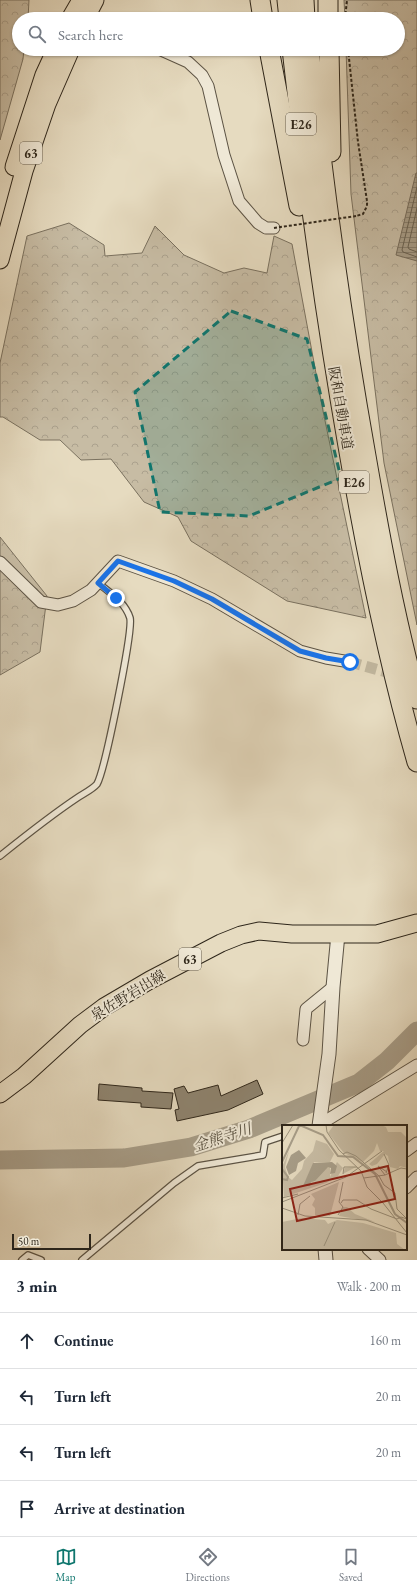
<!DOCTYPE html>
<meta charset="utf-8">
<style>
:root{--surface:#fff;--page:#f6f6f7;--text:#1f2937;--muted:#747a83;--line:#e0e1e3;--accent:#0f766e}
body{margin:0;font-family:"EB Garamond","Noto Serif JP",serif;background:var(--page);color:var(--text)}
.scale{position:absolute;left:12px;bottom:10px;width:79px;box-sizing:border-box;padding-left:4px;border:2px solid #2e261a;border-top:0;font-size:11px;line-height:14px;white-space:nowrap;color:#2e261a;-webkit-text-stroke:3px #efe8d6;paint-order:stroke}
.stop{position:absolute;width:12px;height:12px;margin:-9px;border:3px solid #1a73e8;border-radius:50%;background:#fff}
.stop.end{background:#1a73e8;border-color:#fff;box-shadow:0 1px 4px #0008}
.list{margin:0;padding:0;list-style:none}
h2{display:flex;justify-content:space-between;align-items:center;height:52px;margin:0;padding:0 16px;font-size:17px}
h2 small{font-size:13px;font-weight:400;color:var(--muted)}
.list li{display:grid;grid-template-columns:26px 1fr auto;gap:12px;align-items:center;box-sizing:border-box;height:56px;padding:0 16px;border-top:1px solid var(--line)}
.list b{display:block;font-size:15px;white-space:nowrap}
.list em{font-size:13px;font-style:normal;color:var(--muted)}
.icon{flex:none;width:22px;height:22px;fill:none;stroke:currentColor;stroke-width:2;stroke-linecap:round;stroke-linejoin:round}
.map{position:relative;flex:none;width:417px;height:1260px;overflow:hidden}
.search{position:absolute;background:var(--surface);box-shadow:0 1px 3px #0004;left:12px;right:12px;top:12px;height:44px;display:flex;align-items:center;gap:10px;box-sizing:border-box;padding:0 14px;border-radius:22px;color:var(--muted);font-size:15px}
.sheet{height:276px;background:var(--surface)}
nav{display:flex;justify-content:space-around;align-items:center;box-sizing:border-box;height:56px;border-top:1px solid var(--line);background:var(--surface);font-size:11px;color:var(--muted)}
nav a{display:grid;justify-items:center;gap:2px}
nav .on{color:var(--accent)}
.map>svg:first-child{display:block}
</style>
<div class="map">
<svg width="417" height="1260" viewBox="0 0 417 1260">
<defs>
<pattern id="forest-crowns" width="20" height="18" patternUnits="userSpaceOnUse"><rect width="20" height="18" fill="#c7bca4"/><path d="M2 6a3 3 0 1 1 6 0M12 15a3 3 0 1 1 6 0" fill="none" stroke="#aba18d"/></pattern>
<pattern id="water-rules" width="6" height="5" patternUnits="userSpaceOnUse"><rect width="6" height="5" fill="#a79d88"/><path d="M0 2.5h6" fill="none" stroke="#88806e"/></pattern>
</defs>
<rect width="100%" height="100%" fill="#e6dbc0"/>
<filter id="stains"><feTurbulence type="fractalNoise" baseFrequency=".005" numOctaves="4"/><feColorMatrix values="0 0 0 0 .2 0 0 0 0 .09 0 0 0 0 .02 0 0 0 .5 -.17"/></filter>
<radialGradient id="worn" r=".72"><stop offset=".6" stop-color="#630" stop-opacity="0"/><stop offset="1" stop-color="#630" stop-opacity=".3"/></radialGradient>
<g fill="url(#forest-crowns)" stroke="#7a715f">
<path d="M0 0H29L28 19H19V49H24L23 59 0 140Z"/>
<path d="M344 0H417V625L384 463 351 194 346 49H398V19H345Z"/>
<path d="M69 223 104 245 105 256 142 253 155 226 184 255 224 273 244 268 267 273 274 236 292 244 323 411 366 618 287 601 191 541 178 517 144 502 111 459 81 460 60 440H40L3 417H0V363L27 236Z"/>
<path d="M0 537 47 596 40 652 0 675Z"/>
</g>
<path fill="url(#water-rules)" stroke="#776d5c" d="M416 173H417V261L396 255Z"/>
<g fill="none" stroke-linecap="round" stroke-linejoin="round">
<g stroke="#6a6251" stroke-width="1">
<path d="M417 187 402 250 403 252 417 257"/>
<path d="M417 208 408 247 409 249 417 252"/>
</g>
<path stroke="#a79d88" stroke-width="19" d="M0 1160 124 1158 191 1147 249 1129 359 1083 387 1061 417 1031"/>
</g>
<g fill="#8e8470" stroke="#2e261a">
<path d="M257 1080 263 1094 228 1110 177 1121 175 1110 179 1109 174 1089 184 1086 188 1093 218 1085 221 1096Z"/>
<path d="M99 1084 142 1088V1091L173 1093 171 1109 141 1107V1103L98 1100Z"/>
</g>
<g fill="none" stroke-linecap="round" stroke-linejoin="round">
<path stroke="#c1b79f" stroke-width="11" stroke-dasharray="11 5.5" stroke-linecap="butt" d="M350 662 397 675"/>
<defs>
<g id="service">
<path d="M0 856C25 836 50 816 77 798 83 794 93 789 97 784 105 770 133 631 130 618 125 602 110 593 98 583"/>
<path d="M22 1260 28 1255 41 1260"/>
<path d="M82 1260 174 1183 198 1166 263 1155 265 1142 283 1136"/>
</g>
<g id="minor">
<path d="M159 49 188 62 202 75 208 86 224 155 239 201 258 223 266 228H274"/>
<path d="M0 562 41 602 58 605 73 601 91 590 118 561 174 581 212 599 300 651 326 658 350 662"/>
<path d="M303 1040 306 1009 333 987"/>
<path d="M319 1125 417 1065"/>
<path d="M406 1151 417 1143"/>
<path d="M406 1188 417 1177"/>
<path d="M368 1249 380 1260"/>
</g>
<g id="tertiary">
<path d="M319 1126 329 1054 333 987 338 934"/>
<path d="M325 1249 326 1260"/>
</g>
<g id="primary">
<path d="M70 19 81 0"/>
<path d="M85 19 95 0"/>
<path d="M14 167 44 75 56 49"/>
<path d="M0 260 24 171 47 104 71 49"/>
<path d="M0 1094 24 1076 80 1025 104 1007 150 980 221 943 241 935 259 931 292 934H377L417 923"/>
</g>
<g id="motorway">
<path d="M260 0 263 19"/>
<path d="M287 0 289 19"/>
<path d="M304 0 305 19"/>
<path d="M328 0V19"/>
<path d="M269 49 299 206"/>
<path d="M292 49C307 182 325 314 348 446 366 552 387 658 417 762"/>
<path d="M309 49C323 185 342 321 366 456 380 537 395 619 417 699"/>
<path d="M329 49 331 152"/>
</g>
</defs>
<use href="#service" stroke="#5c5344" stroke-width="8"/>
<use href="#minor" stroke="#5c5344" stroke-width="13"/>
<use href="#tertiary" stroke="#5c5344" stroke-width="15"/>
<use href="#primary" stroke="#2e261a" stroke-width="19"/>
<use href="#motorway" stroke="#2e261a" stroke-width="21"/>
<g stroke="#2e261a" stroke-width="2" stroke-dasharray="3 2" stroke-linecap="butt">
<path d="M345 19 347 0"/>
<path d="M348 49 358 142 367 201V206L363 214 356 216"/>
</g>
<use href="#service" stroke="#efe8d6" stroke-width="5.5"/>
<use href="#minor" stroke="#efe8d6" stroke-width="11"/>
<use href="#tertiary" stroke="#efe8d6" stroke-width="13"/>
<use href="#primary" stroke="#e6dbc0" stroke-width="17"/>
<use href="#motorway" stroke="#e6dbc0" stroke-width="19"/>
<path stroke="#2e261a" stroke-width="2" stroke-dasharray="3 2" stroke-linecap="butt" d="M274 228 356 216"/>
</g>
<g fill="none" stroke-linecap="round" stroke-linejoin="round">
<path stroke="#1a73e8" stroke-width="5" d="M116 598 98 583 118 561 174 581 212 599 300 651 326 658 350 662"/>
</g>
<path fill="#0f766e" fill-opacity="0.2" stroke="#0f766e" stroke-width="3" stroke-dasharray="8 5" stroke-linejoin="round" d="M231 311 307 339 341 478 249 516 160 512 135 392Z"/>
<g text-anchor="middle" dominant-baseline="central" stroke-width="4" stroke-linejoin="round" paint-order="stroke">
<g fill="#efe8d6" stroke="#686052" stroke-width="1">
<rect x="286" y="113" width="30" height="22" rx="3"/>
<rect x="20" y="142" width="22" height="22" rx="3"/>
<rect x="339" y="471" width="30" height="22" rx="3"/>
<rect x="179" y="948" width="22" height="22" rx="3"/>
</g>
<g font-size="13" font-weight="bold" fill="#2e261a">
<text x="301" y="124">E26</text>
<text x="31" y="153">63</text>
<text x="354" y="482">E26</text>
<text x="190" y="959">63</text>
</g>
<g font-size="14" fill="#2e261a" stroke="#efe8d6">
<text transform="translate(341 408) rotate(80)">阪和自動車道</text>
<text transform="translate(128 995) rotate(-31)">泉佐野岩出線</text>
</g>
<g font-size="15" font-style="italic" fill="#585040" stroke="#efe8d6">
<text transform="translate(222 1137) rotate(-18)">金熊寺川</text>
</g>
</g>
<g transform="translate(282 1125)">
<rect width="125" height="125" fill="#e6dbc0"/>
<path d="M52 0H99L104 2 106 7H119L125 13V43L118 41 116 44 108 42 106 31 103 29 95 39 90 41 87 39 102 26H98L95 18 92 26 81 37 62 28 46 8ZM34 15 45 19 52 29 48 37H32L22 60 29 55 33 57 31 54 35 47 48 40V52L55 37 61 43 56 51 61 49 63 43 74 42 44 58 2 72 0 42 7 26 3 42 6 52 10 55 20 44 22 36 31 26ZM57 57 48 91 33 90V83L30 80 33 74 29 69ZM61 82H65L73 89 93 97 57 91ZM20 93 43 95 46 99 55 95 81 98 114 108 115 119 123 125H0V97Z" fill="#c7bca4"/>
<path d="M17 25 24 33 16 38 14 46 7 50 4 42 9 30ZM50 37 55 41 53 48 48 49 49 43 46 42 33 56 29 57 28 61H21L31 38Z" fill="#a79d88"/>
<path fill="none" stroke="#a79d88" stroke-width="2" d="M0 37 17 1H20L41 10 56 31 71 32 93 49 113 89 125 98M0 44 6 52 5 55 0 54"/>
<path fill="none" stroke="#9c937e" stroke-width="1" d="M44 0 45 7 57 25 79 46 85 62 101 78 125 108M0 18 11 0M61 29 65 27 74 31 97 51 102 60 113 68 115 84 125 94M102 29 107 40 104 48M61 49 62 42H75M103 50 96 41 105 47M82 53 103 50 119 43 125 44M0 73 16 69M0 77 64 52 100 26M59 78 61 75H75L89 84 115 94 119 92 125 94M0 83 23 91 84 95 125 110M16 90 18 79 28 71M56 90 61 82 57 77 61 57M42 121 53 97"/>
<path fill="#8f2418" fill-opacity="0.15" stroke="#8f2418" stroke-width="2" d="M106 41 113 74 15 96 8 64Z"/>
<rect width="125" height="125" fill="none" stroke="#2e261a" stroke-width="2"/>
</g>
<rect width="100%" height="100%" filter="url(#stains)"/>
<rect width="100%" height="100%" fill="url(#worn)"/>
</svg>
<div class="scale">50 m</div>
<div class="stop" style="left:350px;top:662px"></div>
<div class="stop end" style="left:116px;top:598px"></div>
<div class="search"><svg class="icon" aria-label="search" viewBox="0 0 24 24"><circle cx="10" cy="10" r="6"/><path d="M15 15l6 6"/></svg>Search here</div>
</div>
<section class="sheet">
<h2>3 min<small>Walk · 200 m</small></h2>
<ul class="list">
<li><svg class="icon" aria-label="ahead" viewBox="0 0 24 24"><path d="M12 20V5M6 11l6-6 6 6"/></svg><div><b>Continue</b></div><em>160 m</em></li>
<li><svg class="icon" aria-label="left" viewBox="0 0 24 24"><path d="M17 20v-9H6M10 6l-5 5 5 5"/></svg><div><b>Turn left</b></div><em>20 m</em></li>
<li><svg class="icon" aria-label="left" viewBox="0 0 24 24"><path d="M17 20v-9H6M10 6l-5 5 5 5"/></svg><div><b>Turn left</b></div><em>20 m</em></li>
<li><svg class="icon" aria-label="arrive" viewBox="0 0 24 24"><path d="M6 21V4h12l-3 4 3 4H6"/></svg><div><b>Arrive at destination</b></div></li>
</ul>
</section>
<nav>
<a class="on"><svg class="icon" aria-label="map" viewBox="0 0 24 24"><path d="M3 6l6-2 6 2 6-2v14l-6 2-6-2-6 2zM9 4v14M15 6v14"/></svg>Map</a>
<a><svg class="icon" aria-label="directions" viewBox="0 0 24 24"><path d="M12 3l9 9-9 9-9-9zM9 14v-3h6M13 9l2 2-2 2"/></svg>Directions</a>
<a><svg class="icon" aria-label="saved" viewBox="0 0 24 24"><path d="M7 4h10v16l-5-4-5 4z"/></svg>Saved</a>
</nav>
